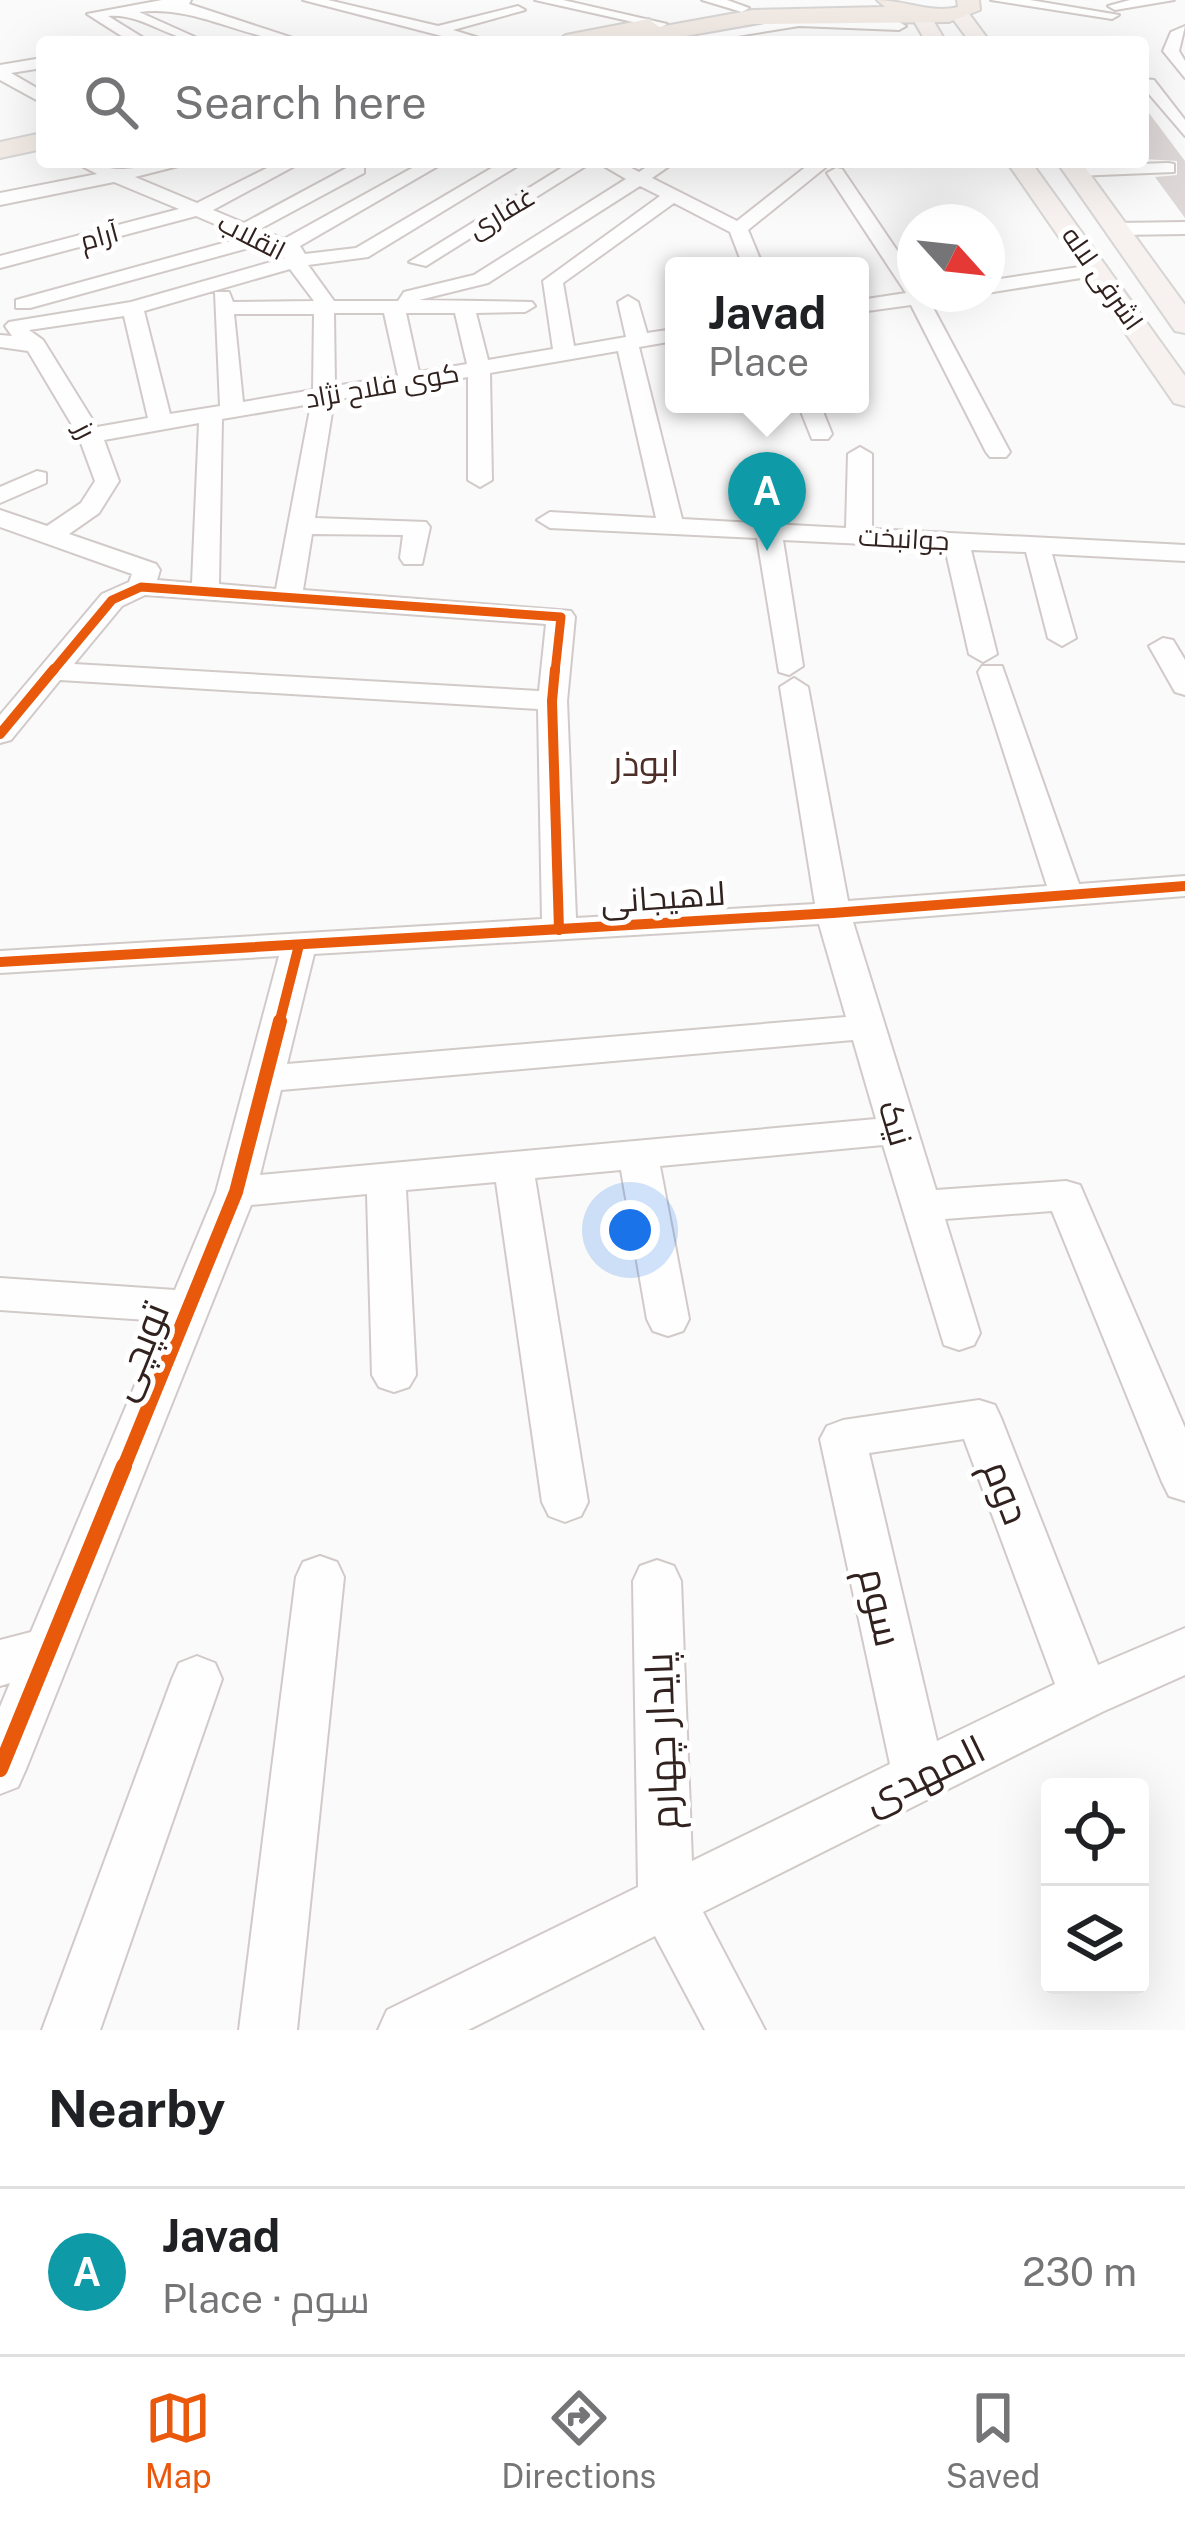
<!DOCTYPE html>
<meta charset="utf-8">
<style>
:root{--surface:#fff;--page:#f6f6f6;--text:#202124;--muted:#757577;--line:#e0e0e0;--accent:#ea580c}
body{margin:0;font-family:"Public Sans",Cairo,sans-serif;background:var(--page);color:var(--text)}
.controls{position:absolute;right:36px;bottom:36px;display:grid;overflow:hidden;border-radius:12px;box-shadow:0 12px 48px #0002}
.controls button{width:108px;height:108px;display:grid;place-items:center;padding:0;border:0;border-bottom:3px solid var(--line);background:var(--surface);color:var(--text);font:60px sans-serif}
.compass{position:absolute;left:897px;top:204px;width:108px;height:108px;border-radius:50%;background:var(--surface);box-shadow:0 12px 48px #0002;rotate:117deg}
.you{position:absolute;left:630px;top:1230px;width:42px;height:42px;margin:-30px;border:9px solid #fff;border-radius:50%;background:#1a73e8;box-shadow:0 0 0 18px #1a73e833}
.badge{display:grid;place-items:center;width:78px;height:78px;border-radius:50%;background:var(--accent);color:#fff;font-size:39px;font-weight:700}
.pin{position:absolute;translate:-50% -99px;filter:drop-shadow(0 3px 6px #0008)}
.pin::after{content:'';position:absolute;top:63px;width:42px;height:36px;background:inherit;clip-path:polygon(0 0,100% 0,50% 100%)}
.popup{position:absolute;left:665px;top:257px;width:204px;height:156px;box-sizing:border-box;display:grid;place-content:center;border-radius:12px;background:var(--surface);filter:drop-shadow(0 3px 9px #0005);font-size:39px;white-space:nowrap;color:var(--muted)}
.popup b{font-size:45px;color:var(--text)}
.popup::after{content:'';position:absolute;left:50%;top:100%;margin-left:-24px;border:24px solid transparent;border-top-color:var(--surface)}
.list{margin:0;padding:0;list-style:none}
h2{display:flex;justify-content:space-between;align-items:center;height:156px;margin:0;padding:0 48px;font-size:51px}
h2 small{font-size:39px;font-weight:400;color:var(--muted)}
.list li{display:grid;grid-template-columns:78px 1fr auto;gap:36px;align-items:center;box-sizing:border-box;height:168px;padding:0 48px;border-top:3px solid var(--line)}
.list b{display:block;font-size:45px;white-space:nowrap}
.list p{margin:0;font-size:39px;white-space:nowrap;color:var(--muted)}
.list em{font-size:39px;font-style:normal;color:var(--muted)}
.icon{flex:none;width:66px;height:66px;fill:none;stroke:currentColor;stroke-width:2;stroke-linecap:round;stroke-linejoin:round}
.map{position:relative;flex:none;width:1185px;height:2030px;overflow:hidden}
.search{position:absolute;background:var(--surface);box-shadow:0 12px 48px #0002;left:36px;right:36px;top:36px;height:132px;display:flex;align-items:center;gap:30px;box-sizing:border-box;padding:0 42px;border-radius:12px;color:var(--muted);font-size:45px}
.sheet{height:324px;background:var(--surface)}
nav{display:flex;justify-content:space-around;align-items:center;box-sizing:border-box;height:168px;border-top:3px solid var(--line);background:var(--surface);font-size:33px;color:var(--muted)}
nav a{display:grid;justify-items:center;gap:6px}
nav .on{color:var(--accent)}
.map>svg:first-child{display:block}
</style>
<div class="map">
<svg width="1185" height="2030" viewBox="0 0 1185 2030">
<rect width="100%" height="100%" fill="#fafafa"/>
<path fill="#ded7d8" d="M1143 105 1185 161V218L1155 177 1177 175V161L1143 159Z"/>
<g fill="none" stroke-linecap="round" stroke-linejoin="round">
<defs>
<g id="minor">
<path d="M162 0H191L189 4 305 42C246 42 197 4 139 12L206 42C172 42 141 12 108 16L150 42H131L87 14Z"/>
<path d="M303 0H328L438 26 518 6 525 10 453 30 492 42H465Z"/>
<path d="M535 0H563L667 24 660 28Z"/>
<path d="M702 0H727L749 8 742 12Z"/>
<path d="M991 0H1030L1119 15 1112 19Z"/>
<path d="M1130 0H1174L1115 10 1108 6Z"/>
<path d="M799 18 899 22 906 26 899 30 799 26 700 42H663Z"/>
<path d="M1185 26 1179 51 1185 61V78L1163 51 1171 32Z"/>
<path d="M42 58V68L11 73 42 91V103L0 80V65Z"/>
<path d="M1143 79 1154 80 1185 120V136L1143 87Z"/>
<path d="M74 162C91 162 108 170 123 169 147 167 169 162 194 162L135 177 197 203 279 162H302L213 210 244 223 352 165H364V173L260 229 284 239 423 162H445L300 246 305 254 356 248 502 162H524L368 257 308 265 334 301H398L404 292 474 275 626 179 597 162H620L639 172 654 162H675L652 178 737 221 812 162H832L748 230 763 266H743L730 232 674 203 563 283 574 346 626 337 618 302 628 296 638 302 647 333 674 329V341L639 347 682 519 846 528 848 454 860 447 872 454V529L1185 545V561L1052 554 1076 638 1062 646 1048 638 1026 552 971 550 997 654 983 662 969 654 945 548 783 540 803 666 789 675 779 672 757 538 550 528 537 520 550 512 656 518 618 351 490 373 492 480 480 487 468 480V377L334 400 315 518 426 522 430 527 422 564H404L400 558 403 535 312 534 303 590 571 611 575 617 567 701 576 918 815 904 780 687 794 678 808 687 848 901 1047 886 978 672 982 666H1002L1079 884 1185 876V896L853 922 936 1190 1066 1181 1080 1185 1185 1428V1501L1169 1496 1162 1482 1052 1211 945 1219 980 1333 974 1345 959 1350 944 1345 883 1145 660 1166 689 1319 683 1331 668 1336 653 1331 647 1319 621 1170 535 1178 588 1502 581 1516 565 1522 549 1516 542 1502 496 1182 406 1190 416 1375 409 1387 394 1392 379 1387 372 1375 367 1194 251 1205 26 1769 18 1787 0 1794V1707L10 1683 0 1686V1640L31 1632 162 1321 0 1310V1278L175 1290 216 1192 279 956 0 973V951L542 919 538 709 60 680 11 740 0 743V715L102 594 129 582 132 574 0 527V510L47 526 81 503 95 481 78 435 28 351 0 347V335L12 336 5 326 9 322 131 302 285 258 263 244 30 308H16V300L245 237 196 216 0 268V256L179 209 114 182 0 205V193L97 174ZM640 186 660 196 543 281 553 349 488 360 476 313 525 312 535 306 532 302 419 300 488 283ZM290 269 314 301 233 302 229 292H215L220 406 170 414 144 311ZM334 313H384L398 376 335 386ZM406 313H455L467 364 419 372ZM234 314H314L313 390 243 402ZM124 316 148 418 97 427 43 340 29 330ZM311 404 276 589 219 584 222 419ZM199 423 192 583 157 580 160 570 156 564 69 534 99 513 119 481 104 440ZM145 595 546 624 539 691 74 664 122 606ZM819 924 846 1017 287 1064 314 954ZM853 1040 876 1119 260 1175 281 1090Z"/>
<path d="M571 162H592L426 266 409 262Z"/>
<path d="M1168 163 1174 164V172L1075 176 1066 171 1075 166Z"/>
<path d="M836 168 842 169 915 277V294L946 295 930 302 1010 452 1006 457H990L986 452 911 305 860 312V300L906 293 827 173Z"/>
<path d="M1185 222V234L1117 235 1107 229 1117 223Z"/>
<path d="M1099 264 1106 266V274L987 293V281Z"/>
<path d="M798 404H820L832 434 828 439H812Z"/>
<path d="M37 471 46 473V483L0 503V487Z"/>
<path d="M1163 638 1173 640 1185 660V695L1175 692 1149 646Z"/>
<path d="M979 1400 995 1405 1001 1418 1098 1665 1185 1628V1675L1102 1712 703 1912 765 2030H705L655 1936 468 2030H378L387 2010 638 1887 633 1581 640 1566 657 1560 674 1566 681 1581 692 1861 890 1764 820 1439 827 1426 843 1420ZM964 1439 1055 1684 937 1741 869 1453Z"/>
<path d="M320 1556 337 1562 344 1577 297 2030H239L296 1577 303 1562Z"/>
<path d="M197 1656 215 1663 222 1679 100 2030H42L172 1679 179 1663Z"/>
</g>
<g id="major">
<path d="M913 10H927L946 42H926L910 14Z"/>
<path d="M953 11H967L990 42H970L950 15Z"/>
<path d="M1007 162H1031L1185 376V406L1174 403Z"/>
<path d="M1057 162H1081L1185 305V333L1175 331Z"/>
</g>
<g id="highway">
<path d="M877 0C905 0 930 14 958 7L957 0H979L980 10 949 22 753 24 652 42H555L566 35 649 19 659 27 753 10 885 7Z"/>
<path d="M42 133V149L0 158V142Z"/>
</g>
</defs>
<use href="#minor" stroke="#d1cac8" stroke-width="4"/>
<use href="#major" stroke="#d8d6d5" stroke-width="4"/>
<use href="#highway" stroke="#d8d6d5" stroke-width="4"/>
<use href="#minor" fill="#fefefe" fill-rule="evenodd"/>
<use href="#major" fill="#f7f2ef" fill-rule="evenodd"/>
<use href="#highway" fill="#f2ebe5" fill-rule="evenodd"/>
<defs>
<path id="cycleway-far3" d="M52 672 112 600 141 587 561 617 555 672"/>
<g id="cycleway-far2">
<path d="M555 669 552 701 559 930"/>
<path d="M0 734 54 669"/>
<path d="M0 962 833 913 1185 886"/>
<path d="M279 1024 299 945"/>
</g>
<path id="cycleway-far1" d="M123 1469 236 1192 280 1021"/>
<path id="cycleway" d="M0 1769 124 1466"/>
</defs>
<use href="#cycleway-far3" stroke="#fff" stroke-width="15"/>
<use href="#cycleway-far2" stroke="#fff" stroke-width="16"/>
<use href="#cycleway-far1" stroke="#fff" stroke-width="21"/>
<use href="#cycleway" stroke="#fff" stroke-width="24"/>
<use href="#cycleway-far3" stroke="#e8590c" stroke-width="9"/>
<use href="#cycleway-far2" stroke="#e8590c" stroke-width="10"/>
<use href="#cycleway-far1" stroke="#e8590c" stroke-width="14"/>
<use href="#cycleway" stroke="#e8590c" stroke-width="16"/>
</g>
<g text-anchor="middle" dominant-baseline="central" stroke-width="10" stroke-linejoin="round" paint-order="stroke">
<g font-size="27" fill="#31221f" stroke="#fff">
<text transform="translate(501 212) rotate(-31)">غفاری</text>
<text transform="translate(99 236) rotate(-15)">آرام</text>
<text transform="translate(252 236) rotate(27)">انقلاب</text>
<text transform="translate(1103 278) rotate(55)">اشرفی لاله</text>
<text transform="translate(382 385) rotate(-10)">کوی فلاح نژاد</text>
<text transform="translate(86 430) rotate(63)">رز</text>
<text transform="translate(904 538) rotate(3)">جوانبخت</text>
</g>
<g font-size="33" fill="#31221f" stroke="#fff">
<text transform="translate(663 897) rotate(-4)">لاهیجانی</text>
<text transform="translate(896 1123) rotate(73)">نیک</text>
</g>
<g font-size="36" fill="#4d2e28" stroke="#fff">
<text x="646" y="763">ابوذر</text>
</g>
<g font-size="39" fill="#31221f" stroke="#fff">
<text transform="translate(138 1351) rotate(-68)">توپچی</text>
<text transform="translate(1007 1492) rotate(69)">دوم</text>
<text transform="translate(881 1607) rotate(77)">سوم</text>
<text transform="translate(661 1741) rotate(-92)">پایدار چهارم</text>
<text transform="translate(924 1774) rotate(-26)">المهدی</text>
</g>
</g>
</svg>
<div class="controls">
<button><svg class="icon" aria-label="locate" viewBox="0 0 24 24"><circle cx="12" cy="12" r="6"/><path d="M12 2v4M12 18v4M2 12h4M18 12h4"/></svg></button>
<button><svg class="icon" aria-label="layers" viewBox="0 0 24 24"><path d="M12 4l9 5-9 5-9-5zM3 14l9 5 9-5"/></svg></button>
</div>
<svg class="compass" viewBox="-18 -18 36 36"><path d="M0-13l5 13h-10z" fill="#e53935"/><path d="M0 13l5-13h-10z" fill="#757577"/></svg>
<div class="you"></div>
<div class="pin badge" style="left:767px;top:551px;background:#0f9aa8">A</div>
<div class="popup"><b>Javad</b>Place</div>
<div class="search"><svg class="icon" aria-label="search" viewBox="0 0 24 24"><circle cx="10" cy="10" r="6"/><path d="M15 15l6 6"/></svg>Search here</div>
</div>
<section class="sheet">
<h2>Nearby<small></small></h2>
<ul class="list">
<li><span class="badge" style="background:#0f9aa8">A</span><div><b>Javad</b><p>Place · سوم</p></div><em>230 m</em></li>
</ul>
</section>
<nav>
<a class="on"><svg class="icon" aria-label="map" viewBox="0 0 24 24"><path d="M3 6l6-2 6 2 6-2v14l-6 2-6-2-6 2zM9 4v14M15 6v14"/></svg>Map</a>
<a><svg class="icon" aria-label="directions" viewBox="0 0 24 24"><path d="M12 3l9 9-9 9-9-9zM9 14v-3h6M13 9l2 2-2 2"/></svg>Directions</a>
<a><svg class="icon" aria-label="saved" viewBox="0 0 24 24"><path d="M7 4h10v16l-5-4-5 4z"/></svg>Saved</a>
</nav>
